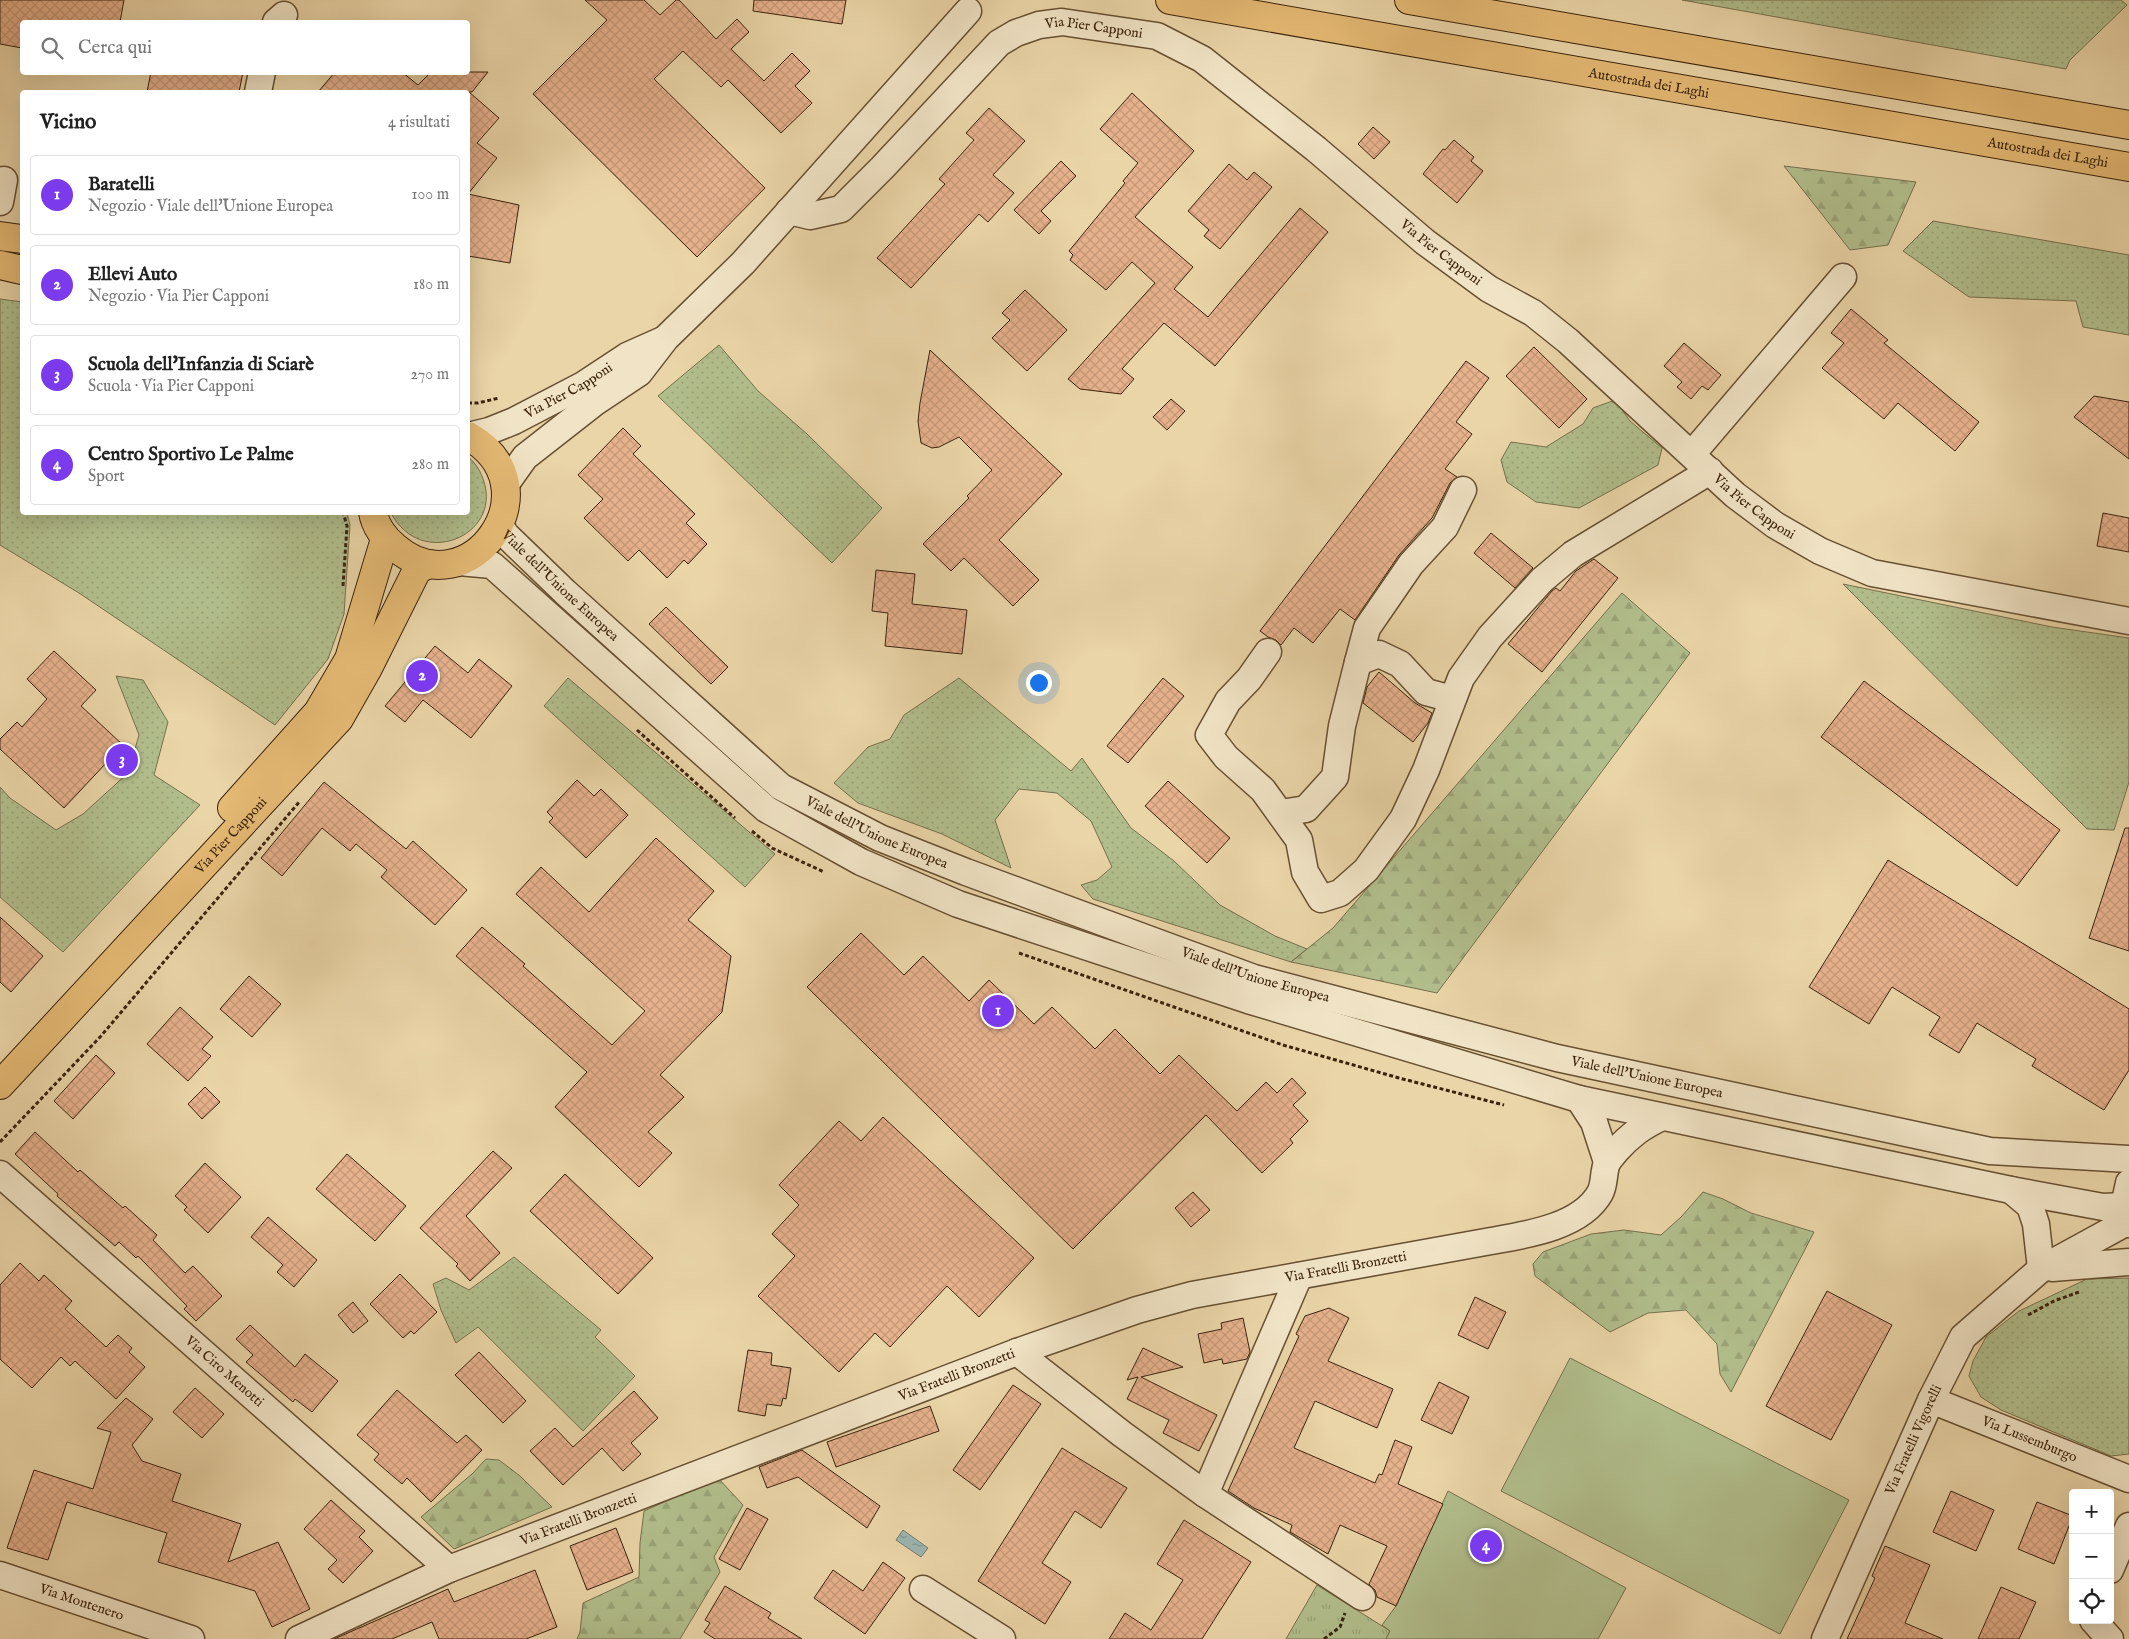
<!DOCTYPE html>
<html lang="it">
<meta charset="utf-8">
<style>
:root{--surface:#fff;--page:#f2f2f2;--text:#222;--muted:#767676;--line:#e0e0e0;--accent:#7c3aed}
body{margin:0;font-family:"IM FELL English",serif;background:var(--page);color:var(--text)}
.controls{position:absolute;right:15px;bottom:15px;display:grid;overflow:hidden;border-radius:5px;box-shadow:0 5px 20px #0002}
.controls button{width:45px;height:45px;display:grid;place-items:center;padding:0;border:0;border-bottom:1px solid var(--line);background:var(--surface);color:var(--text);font:25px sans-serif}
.you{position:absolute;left:1038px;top:682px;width:18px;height:18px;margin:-12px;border:4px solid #fff;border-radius:50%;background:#1a73e8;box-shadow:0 0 0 8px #1a73e833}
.badge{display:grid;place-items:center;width:32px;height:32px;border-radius:50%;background:var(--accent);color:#fff;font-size:16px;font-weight:700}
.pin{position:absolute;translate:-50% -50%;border:2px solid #fff;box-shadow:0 1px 5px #0006}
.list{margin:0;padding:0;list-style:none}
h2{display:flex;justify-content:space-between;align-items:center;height:65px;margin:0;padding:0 20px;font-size:21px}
h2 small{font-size:16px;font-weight:400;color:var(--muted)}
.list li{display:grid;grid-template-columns:32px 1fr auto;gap:15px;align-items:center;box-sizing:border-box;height:80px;margin:0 10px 10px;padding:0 10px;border:1px solid var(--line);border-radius:5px}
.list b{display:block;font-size:19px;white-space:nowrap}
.list p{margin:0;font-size:16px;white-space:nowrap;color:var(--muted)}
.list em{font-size:16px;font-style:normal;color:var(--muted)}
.icon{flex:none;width:28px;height:28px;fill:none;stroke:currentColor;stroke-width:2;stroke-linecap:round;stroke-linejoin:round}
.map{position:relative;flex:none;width:2129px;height:1639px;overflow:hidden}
.search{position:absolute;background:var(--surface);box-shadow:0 5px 20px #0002;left:20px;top:20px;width:450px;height:55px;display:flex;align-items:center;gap:12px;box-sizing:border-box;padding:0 18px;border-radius:5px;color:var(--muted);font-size:19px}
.panel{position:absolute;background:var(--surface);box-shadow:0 5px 20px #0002;left:20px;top:90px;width:450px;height:425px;border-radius:5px}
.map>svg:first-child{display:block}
</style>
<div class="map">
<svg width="2129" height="1639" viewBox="0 0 2129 1639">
<defs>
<pattern id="grass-dots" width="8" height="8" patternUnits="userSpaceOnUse" patternTransform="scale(1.25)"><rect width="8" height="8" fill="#b1be8c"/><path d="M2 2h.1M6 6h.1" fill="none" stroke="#99a377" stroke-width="1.8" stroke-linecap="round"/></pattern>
<pattern id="forest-firs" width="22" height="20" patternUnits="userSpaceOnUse" patternTransform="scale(1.25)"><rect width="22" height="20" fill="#b1be8c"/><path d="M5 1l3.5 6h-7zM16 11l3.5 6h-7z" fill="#99a377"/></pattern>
<pattern id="park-tufts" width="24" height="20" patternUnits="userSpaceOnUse" patternTransform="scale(1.25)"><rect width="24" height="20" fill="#b1be8c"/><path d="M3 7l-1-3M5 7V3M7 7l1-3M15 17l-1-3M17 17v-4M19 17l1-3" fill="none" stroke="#99a377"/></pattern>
<pattern id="water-ripples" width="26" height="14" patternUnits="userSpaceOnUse" patternTransform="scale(1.25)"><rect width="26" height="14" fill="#9bb6b1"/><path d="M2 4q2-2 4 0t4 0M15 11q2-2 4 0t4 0" fill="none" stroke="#80948e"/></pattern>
<pattern id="building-cross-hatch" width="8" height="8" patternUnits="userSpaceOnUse" patternTransform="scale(1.25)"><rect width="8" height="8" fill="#e6b18d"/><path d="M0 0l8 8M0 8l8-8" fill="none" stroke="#c69878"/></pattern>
</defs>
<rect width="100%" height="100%" fill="#ead5a8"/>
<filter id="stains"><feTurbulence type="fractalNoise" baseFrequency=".004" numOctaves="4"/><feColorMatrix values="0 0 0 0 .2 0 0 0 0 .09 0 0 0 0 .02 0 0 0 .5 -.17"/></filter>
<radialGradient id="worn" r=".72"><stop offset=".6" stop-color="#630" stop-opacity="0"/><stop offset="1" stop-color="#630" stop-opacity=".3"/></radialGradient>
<g fill="url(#grass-dots)" stroke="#76704c">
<path d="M1682 0H2121L2127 5 2070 60 2066 69Z"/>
<path d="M1933 221 2129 255V335L2083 327 2076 301 1969 297 1903 251Z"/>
<path d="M0 299 22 302V512L347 513 350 525 344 614 328 659 275 725 79 593 0 545Z"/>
<path d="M719 345 758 391 807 434 882 508 832 563 658 396Z"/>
<path d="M1615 400 1630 421 1662 448 1658 465 1579 508 1536 502 1507 482 1501 460 1511 442 1546 447 1583 424 1593 408Z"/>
<path d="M468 457C476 463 481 472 484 482 501 536 421 570 391 513L468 512Z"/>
<path d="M1843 584 2052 627 2129 638V782L2114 830 2087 829Z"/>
<path d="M116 676 143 680 168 722 154 775 200 805 63 952 0 897V787L10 798 56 830 83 814 128 773 139 735Z"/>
<path d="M568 678 775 854 745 887 544 706Z"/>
<path d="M959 678 1071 771 1082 758 1131 828 1174 861 1220 905 1275 936 1307 949 1291 962 1093 899 1081 885 1097 880 1112 867 1091 821 1057 793 1019 789 995 820 1011 868 942 834 858 803 834 783 868 747 890 739 904 715Z"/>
<path d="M514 1257 601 1330 595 1337 635 1376 583 1431 478 1327 456 1343 441 1310 433 1284 446 1278 469 1290Z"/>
<path d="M2129 1278V1454L2111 1456 2001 1410 1981 1397 1969 1376 1973 1361 1986 1337 2019 1311 2087 1279Z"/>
</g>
<g fill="url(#forest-firs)" stroke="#76704c">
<path d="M1784 166 1916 182 1888 245 1850 250Z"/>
<path d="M1622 593 1690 653 1437 993 1291 962 1333 928Z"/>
<path d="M1703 1192 1723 1199 1751 1213 1814 1232 1731 1392 1720 1374 1717 1344 1686 1310 1648 1313 1610 1332 1535 1276 1533 1264 1543 1252 1591 1234 1624 1230 1661 1235 1681 1217Z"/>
<path d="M486 1459 499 1460 520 1476 552 1507 454 1549 421 1517 472 1474Z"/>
<path d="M718 1478 743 1505 714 1557 720 1572 680 1639H577L580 1632 583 1603 639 1577 640 1543 644 1511Z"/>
</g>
<path fill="url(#park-tufts)" stroke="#76704c" d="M1317 1585 1390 1631 1386 1639H1286Z"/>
<g fill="#b1be8c" stroke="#76704c">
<path d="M1570 1358 1849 1500 1780 1634 1501 1491Z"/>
<path d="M1448 1491 1626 1588 1598 1639H1386L1390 1631 1382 1625 1396 1606Z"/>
</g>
<path fill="url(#water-ripples)" stroke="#757b6f" d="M903 1530 928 1548 921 1557 896 1540Z"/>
<g fill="url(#building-cross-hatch)" stroke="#3b230b">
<path d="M0 0H124L120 22H22V48L0 44Z"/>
<path d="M585 0H644L660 15 676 0H679L716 39 737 19 749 32 731 49 764 81 792 53 810 71 795 86 812 103 781 133 728 80 721 87 683 51 654 79 765 188 697 257 533 94 607 20Z"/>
<path d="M754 0H846L842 24 753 11Z"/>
<path d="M151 72H243L239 92H147Z"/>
<path d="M335 72H402L418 85 431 72H488L472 92H469L499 118 477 143 497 158 468 194 519 205 510 263 468 256V92H318Z"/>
<path d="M1132 93 1194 151 1135 217 1193 267 1174 289 1208 317 1300 208 1328 232 1215 366 1164 323 1122 369 1134 379 1121 394 1080 389 1068 379 1155 283 1132 262 1106 290 1070 260 1073 255 1069 251 1125 183 1123 181 1138 163 1100 129Z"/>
<path d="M989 108 1025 141 993 175 1014 193 988 222 979 214 911 288 877 258 945 184 939 179 974 140 966 133Z"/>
<path d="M1373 127 1390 142 1374 159 1358 144Z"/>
<path d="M1454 140 1474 157 1471 161 1483 171 1457 203 1423 174 1443 149 1445 150Z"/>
<path d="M1061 161 1076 176 1041 211 1051 221 1039 234 1014 210Z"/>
<path d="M1229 164 1247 180 1254 172 1272 187 1220 249 1204 236 1209 230 1188 211Z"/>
<path d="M1025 290 1067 330 1027 371 992 338 1010 320 1002 313Z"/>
<path d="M1851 309 1888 340 1884 343 1979 422 1955 451 1898 403 1884 419 1822 368 1844 343 1831 333Z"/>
<path d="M1684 343 1721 375 1708 390 1702 386 1691 399 1677 387 1682 382 1664 366Z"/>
<path d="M1534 347 1587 399 1559 428 1506 376Z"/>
<path d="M930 350 1062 474 999 540 1039 580 1013 606 964 558 951 571 923 544 969 498 967 496 992 470 959 437 939 447 932 448 921 443 918 421 920 403Z"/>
<path d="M1466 361 1489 378 1456 422 1472 434 1445 469 1457 477 1450 483 1432 518 1399 555 1355 620 1340 609 1313 643 1294 628 1281 645 1276 640 1268 637 1260 631Z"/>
<path d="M2094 396 2129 402V459L2074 417Z"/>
<path d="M1171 399 1185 411 1167 430 1153 417Z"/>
<path d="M623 428 641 446 633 454 695 514 686 523 707 544 688 564 684 560 667 578 639 550 628 561 584 518 603 499 578 475Z"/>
<path d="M2103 513 2129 518V552L2097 546Z"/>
<path d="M1491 533 1533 568 1515 588 1474 553Z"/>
<path d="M1594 559 1618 578 1542 672 1508 644 1552 591 1556 588 1560 591 1576 571Z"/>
<path d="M876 570 915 574 912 604 967 610 962 654 885 646 888 613 872 611Z"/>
<path d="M666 607 728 667 711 684 649 624Z"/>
<path d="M435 646 468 673 479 659 512 686 471 738 423 700 405 722 385 706Z"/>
<path d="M54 651 96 690 81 706 123 745 64 808 0 749V739L17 722 22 727 47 699 27 679Z"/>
<path d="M1379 672 1415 703 1432 713 1428 723 1413 742 1363 703 1367 687Z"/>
<path d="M1163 678 1184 696 1128 763 1107 746Z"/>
<path d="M1864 681 2060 830 2017 886 1821 737Z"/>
<path d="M577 780 594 796 601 789 628 815 586 858 549 822 553 818 547 812Z"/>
<path d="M1168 781 1230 838 1207 863 1145 806Z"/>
<path d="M324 782 406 849 413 841 467 890 435 925 381 877 387 870 356 844 350 851 322 828 282 876 261 858Z"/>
<path d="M2125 828H2129V951L2089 938Z"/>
<path d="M656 838 714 891 688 920 731 956 722 1012 660 1075 684 1097 648 1132 672 1153 639 1187 555 1107 587 1072 456 956 482 927 525 964 523 966 612 1045 645 1011 516 894 541 867 589 912Z"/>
<path d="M1888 860 2129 1009V1070L2104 1110 2032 1066 2036 1059 1977 1023 1959 1053 1929 1035 1940 1017 1892 987 1869 1024 1809 987Z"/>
<path d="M0 917 43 956 11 992 0 982Z"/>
<path d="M861 933 904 975 923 956 969 1001 989 980 1034 1024 1052 1007 1095 1049 1115 1029 1160 1074 1179 1055 1237 1111 1266 1082 1277 1093 1292 1078 1306 1093 1293 1105 1308 1121 1290 1139 1293 1143 1262 1173 1206 1115 1073 1249 807 987Z"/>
<path d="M249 976 281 1004 252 1037 220 1009Z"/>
<path d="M180 1007 213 1037 202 1049 211 1056 188 1081 147 1044Z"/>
<path d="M96 1055 115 1073 73 1119 54 1101Z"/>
<path d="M205 1087 220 1102 202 1119 188 1104Z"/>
<path d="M883 1117 1034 1258 979 1317 947 1286 890 1347 875 1333 839 1372 758 1296 795 1256 772 1234 799 1205 779 1185 839 1121 861 1141Z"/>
<path d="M35 1132 78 1172 80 1170 123 1208 125 1206 157 1235 153 1240 185 1273 193 1266 222 1296 196 1321 184 1309 187 1306 138 1256 136 1258 119 1242 115 1246 57 1196 58 1194 15 1154Z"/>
<path d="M493 1151 512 1168 466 1216 500 1253 470 1281 456 1266 458 1264 420 1228Z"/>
<path d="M347 1154 406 1206 375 1241 316 1189Z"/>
<path d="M205 1163 241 1197 208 1233 184 1210 187 1207 175 1196Z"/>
<path d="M565 1174 653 1258 618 1294 530 1211Z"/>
<path d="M1193 1192 1210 1210 1191 1227 1175 1208Z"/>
<path d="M268 1217 317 1260 294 1287 277 1272 283 1265 251 1237Z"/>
<path d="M20 1263 39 1281 44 1275 72 1301 65 1309 106 1347 118 1335 132 1348 129 1352 145 1367 116 1399 75 1361 70 1366 61 1357 32 1388 0 1359V1285Z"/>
<path d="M400 1274 437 1312 414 1334 411 1331 403 1338 370 1304Z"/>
<path d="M1827 1291 1892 1325 1831 1440 1766 1406Z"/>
<path d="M1475 1297 1506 1312 1488 1349 1458 1335Z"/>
<path d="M353 1302 368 1321 353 1333 338 1315Z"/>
<path d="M1329 1308 1349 1318 1328 1361 1393 1389 1377 1428 1315 1401 1294 1448 1375 1483 1379 1474 1382 1475 1395 1440 1412 1447 1398 1484 1443 1504 1396 1606 1377 1597 1375 1590 1369 1584 1387 1546 1340 1525 1328 1554 1290 1532 1292 1525 1254 1508 1228 1491 1299 1336 1296 1334 1305 1316Z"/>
<path d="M1243 1318 1250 1352 1247 1359 1223 1364 1222 1359 1204 1363 1198 1334 1222 1329 1221 1323Z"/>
<path d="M250 1325 295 1367 305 1354 338 1381 312 1412 295 1399 293 1402 246 1362 253 1355 236 1339Z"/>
<path d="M1143 1348 1183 1367 1141 1377 1217 1415 1199 1451 1163 1433 1169 1420 1127 1399 1138 1377 1127 1380Z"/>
<path d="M748 1350 772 1353 771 1365 791 1368 786 1399 783 1398 781 1406 767 1404 765 1416 738 1411Z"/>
<path d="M479 1352 526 1401 503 1423 455 1375Z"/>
<path d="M1439 1382 1469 1397 1452 1434 1421 1420Z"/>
<path d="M1013 1385 1041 1404 980 1490 953 1470Z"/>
<path d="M195 1388 224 1414 202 1438 173 1412Z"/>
<path d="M397 1390 457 1443 466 1435 482 1450 431 1502 407 1478 402 1484 374 1460 379 1454 357 1435Z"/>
<path d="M634 1391 658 1418 631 1443 641 1454 623 1471 602 1448 563 1485 530 1451 555 1428 573 1447Z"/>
<path d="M126 1398 153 1419 132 1445 142 1461 181 1474 172 1501 241 1524 228 1562 278 1542 310 1609 272 1627 255 1591 158 1562 167 1533 67 1502 48 1560 7 1548 34 1470 93 1489 111 1432 97 1428Z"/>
<path d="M930 1406 939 1431 836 1467 827 1442Z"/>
<path d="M1062 1448 1127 1488 1101 1528 1075 1511 1042 1563 1071 1582 1045 1624 978 1581Z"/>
<path d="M802 1450 880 1506 867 1528 798 1477 767 1488 759 1467Z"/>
<path d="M1951 1491 1994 1510 1976 1551 1933 1532Z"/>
<path d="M331 1500 365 1531 359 1537 373 1551 343 1583 328 1569 337 1560 304 1529Z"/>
<path d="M2037 1502 2073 1516 2054 1564 2018 1549Z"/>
<path d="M747 1508 768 1519 740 1570 719 1559Z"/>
<path d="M1184 1520 1251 1562 1202 1639H1109L1125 1613 1151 1630 1183 1580 1157 1564Z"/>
<path d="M616 1528 633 1572 587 1590 570 1546Z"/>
<path d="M1885 1546 1930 1565 1905 1623 1943 1639H1847L1875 1578 1872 1576Z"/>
<path d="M883 1562 905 1578 865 1634 814 1598 833 1570 863 1591Z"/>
<path d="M535 1570 557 1627 526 1639H439L432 1622 392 1639H334L448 1589 454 1602Z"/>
<path d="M725 1586 771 1613 768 1618 802 1639H715L704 1632 710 1623 705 1620Z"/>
<path d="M2001 1587 2036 1602 2019 1639H1978Z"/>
</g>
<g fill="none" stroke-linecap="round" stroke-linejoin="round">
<defs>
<g id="minor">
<path d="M276 22 284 15"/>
<path d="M258 92 262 72"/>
<path d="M0 202 4 180"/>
<path id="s1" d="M789 211 810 216 841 209 882 168 999 43 1016 33 1039 25 1062 22 1157 36 1202 59 1316 149 1425 242 1489 289 1533 313 1568 341 1735 495 1775 525 1820 551 1872 573 2129 621"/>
<path id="s2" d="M468 436 489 431 514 421 583 385 627 356 663 340"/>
<path d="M1692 454 1843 277"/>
<path d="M505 485 525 457 594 403 639 373 666 338 743 263 968 11"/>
<path id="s3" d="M500 526 506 535 565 592 781 787 880 838 966 872 1254 978 1557 1058 1990 1151 2129 1159"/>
<path d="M459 562 492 565 766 809 861 862 958 904 1248 1000 1579 1099 2011 1190 2103 1207 2124 1206"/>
<path d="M1268 652 1249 679 1228 701 1209 735 1226 757 1263 790 1299 840 1305 872 1321 899 1340 893 1366 870 1403 819 1426 770 1461 678 1490 637 1542 580 1573 554 1710 471"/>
<path d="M1358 662 1367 628 1411 564 1445 527 1463 490"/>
<path d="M1281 813 1306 809 1335 777 1342 726 1358 662 1379 654 1400 664 1426 692 1452 699"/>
<path d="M1579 1099 1594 1122 1607 1162"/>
<path id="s4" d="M0 1174 449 1569"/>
<path d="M2011 1190 2030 1206 2036 1224 2041 1269"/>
<path d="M2128 1224 2124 1206 2129 1183"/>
<path d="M2052 1268 2129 1262"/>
<path d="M1017 1352 1122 1434 1205 1494 1362 1597"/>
<path id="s5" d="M1931 1400 2129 1479"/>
<path d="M1205 1494 1299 1276"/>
<path d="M2110 1570 2129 1526"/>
<path id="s6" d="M0 1575 191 1639"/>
<path d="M923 1589 1002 1639"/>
<path d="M2093 1620 2110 1639"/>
<path id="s7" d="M299 1639 449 1569 1017 1352 1137 1310 1192 1295 1491 1241C1526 1235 1581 1227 1600 1193 1605 1184 1603 1172 1607 1163 1609 1159 1613 1155 1616 1151 1630 1135 1643 1126 1662 1117"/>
<path id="s8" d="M1825 1639 1931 1400 1963 1337 2041 1269 2127 1222"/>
</g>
<g id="major">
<path d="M0 236 22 239"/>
<path d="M0 265 22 270"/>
<path d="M373 512C375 526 385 539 395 547 469 611 558 487 468 436"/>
<path d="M232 808 318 712 349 659 385 539"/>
<path id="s9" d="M0 1085 339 719 368 668 417 570 428 564"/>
</g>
<g id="highway">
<path id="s10" d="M1170 0 2129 167"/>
<path d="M1409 0 2129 125"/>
</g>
</defs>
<use href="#minor" stroke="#675032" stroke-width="29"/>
<use href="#major" stroke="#3b230b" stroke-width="30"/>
<use href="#highway" stroke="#3b230b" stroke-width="30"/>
<g stroke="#3b230b" stroke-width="3" stroke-dasharray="4 2.5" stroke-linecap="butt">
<path d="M468 403H478L499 398"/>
<path d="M343 586 347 526 343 512"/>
<path d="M637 730 735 818"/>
<path d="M752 831 772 848 824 872"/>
<path d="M1019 953 1283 1045 1399 1078 1504 1105"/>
<path d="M0 1142 101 1036 300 801"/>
<path d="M2028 1315 2054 1301 2079 1292"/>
<path d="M1324 1639 1340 1627 1345 1613"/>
</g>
<use href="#minor" stroke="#f1e4c6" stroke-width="26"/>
<use href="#major" stroke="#e5ba74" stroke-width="28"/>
<use href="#highway" stroke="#e5ba74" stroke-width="28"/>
</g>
<g text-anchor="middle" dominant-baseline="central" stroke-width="4" stroke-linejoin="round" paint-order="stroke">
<g font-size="14" fill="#3b230b" stroke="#f1e4c6">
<text stroke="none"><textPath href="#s1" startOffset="382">Via Pier Capponi</textPath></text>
<text stroke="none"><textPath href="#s10" startOffset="486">Autostrada dei Laghi</textPath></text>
<text stroke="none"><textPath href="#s10" startOffset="891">Autostrada dei Laghi</textPath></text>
<text stroke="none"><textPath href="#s1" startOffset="804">Via Pier Capponi</textPath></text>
<text stroke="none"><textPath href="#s2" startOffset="111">Via Pier Capponi</textPath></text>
<text stroke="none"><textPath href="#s1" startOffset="1209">Via Pier Capponi</textPath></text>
<text stroke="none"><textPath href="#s3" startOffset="85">Viale dell'Unione Europea</textPath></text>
<text stroke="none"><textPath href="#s3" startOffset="490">Viale dell'Unione Europea</textPath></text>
<text stroke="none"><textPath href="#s9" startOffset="340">Via Pier Capponi</textPath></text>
<text stroke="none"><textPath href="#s3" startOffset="895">Viale dell'Unione Europea</textPath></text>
<text stroke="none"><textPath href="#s3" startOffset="1300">Viale dell'Unione Europea</textPath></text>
<text stroke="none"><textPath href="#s7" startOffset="1114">Via Fratelli Bronzetti</textPath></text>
<text stroke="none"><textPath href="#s4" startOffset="299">Via Ciro Menotti</textPath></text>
<text stroke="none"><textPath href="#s7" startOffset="709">Via Fratelli Bronzetti</textPath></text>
<text stroke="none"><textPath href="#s8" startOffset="218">Via Fratelli Vigorelli</textPath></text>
<text stroke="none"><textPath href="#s5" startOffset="106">Via Lussemburgo</textPath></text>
<text stroke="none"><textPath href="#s7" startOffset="304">Via Fratelli Bronzetti</textPath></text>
<text stroke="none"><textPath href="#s6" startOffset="86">Via Montenero</textPath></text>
</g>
</g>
<rect width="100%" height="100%" filter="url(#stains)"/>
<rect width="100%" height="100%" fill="url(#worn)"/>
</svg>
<div class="controls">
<button>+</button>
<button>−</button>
<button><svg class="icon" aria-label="locate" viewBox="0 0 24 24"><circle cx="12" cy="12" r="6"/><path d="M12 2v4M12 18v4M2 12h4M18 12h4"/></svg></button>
</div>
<div class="you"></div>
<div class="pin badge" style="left:998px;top:1011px">1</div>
<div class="pin badge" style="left:422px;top:676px">2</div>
<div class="pin badge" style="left:122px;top:760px">3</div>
<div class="pin badge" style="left:1486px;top:1546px">4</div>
<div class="search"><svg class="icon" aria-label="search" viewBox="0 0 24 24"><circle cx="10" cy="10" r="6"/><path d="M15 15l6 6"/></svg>Cerca qui</div>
<section class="panel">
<h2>Vicino<small>4 risultati</small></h2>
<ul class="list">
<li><span class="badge">1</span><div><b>Baratelli</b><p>Negozio · Viale dell'Unione Europea</p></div><em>100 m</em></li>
<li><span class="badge">2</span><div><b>Ellevi Auto</b><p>Negozio · Via Pier Capponi</p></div><em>180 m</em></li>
<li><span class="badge">3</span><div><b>Scuola dell'Infanzia di Sciarè</b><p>Scuola · Via Pier Capponi</p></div><em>270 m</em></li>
<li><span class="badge">4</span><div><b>Centro Sportivo Le Palme</b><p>Sport</p></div><em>280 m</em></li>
</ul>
</section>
</div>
